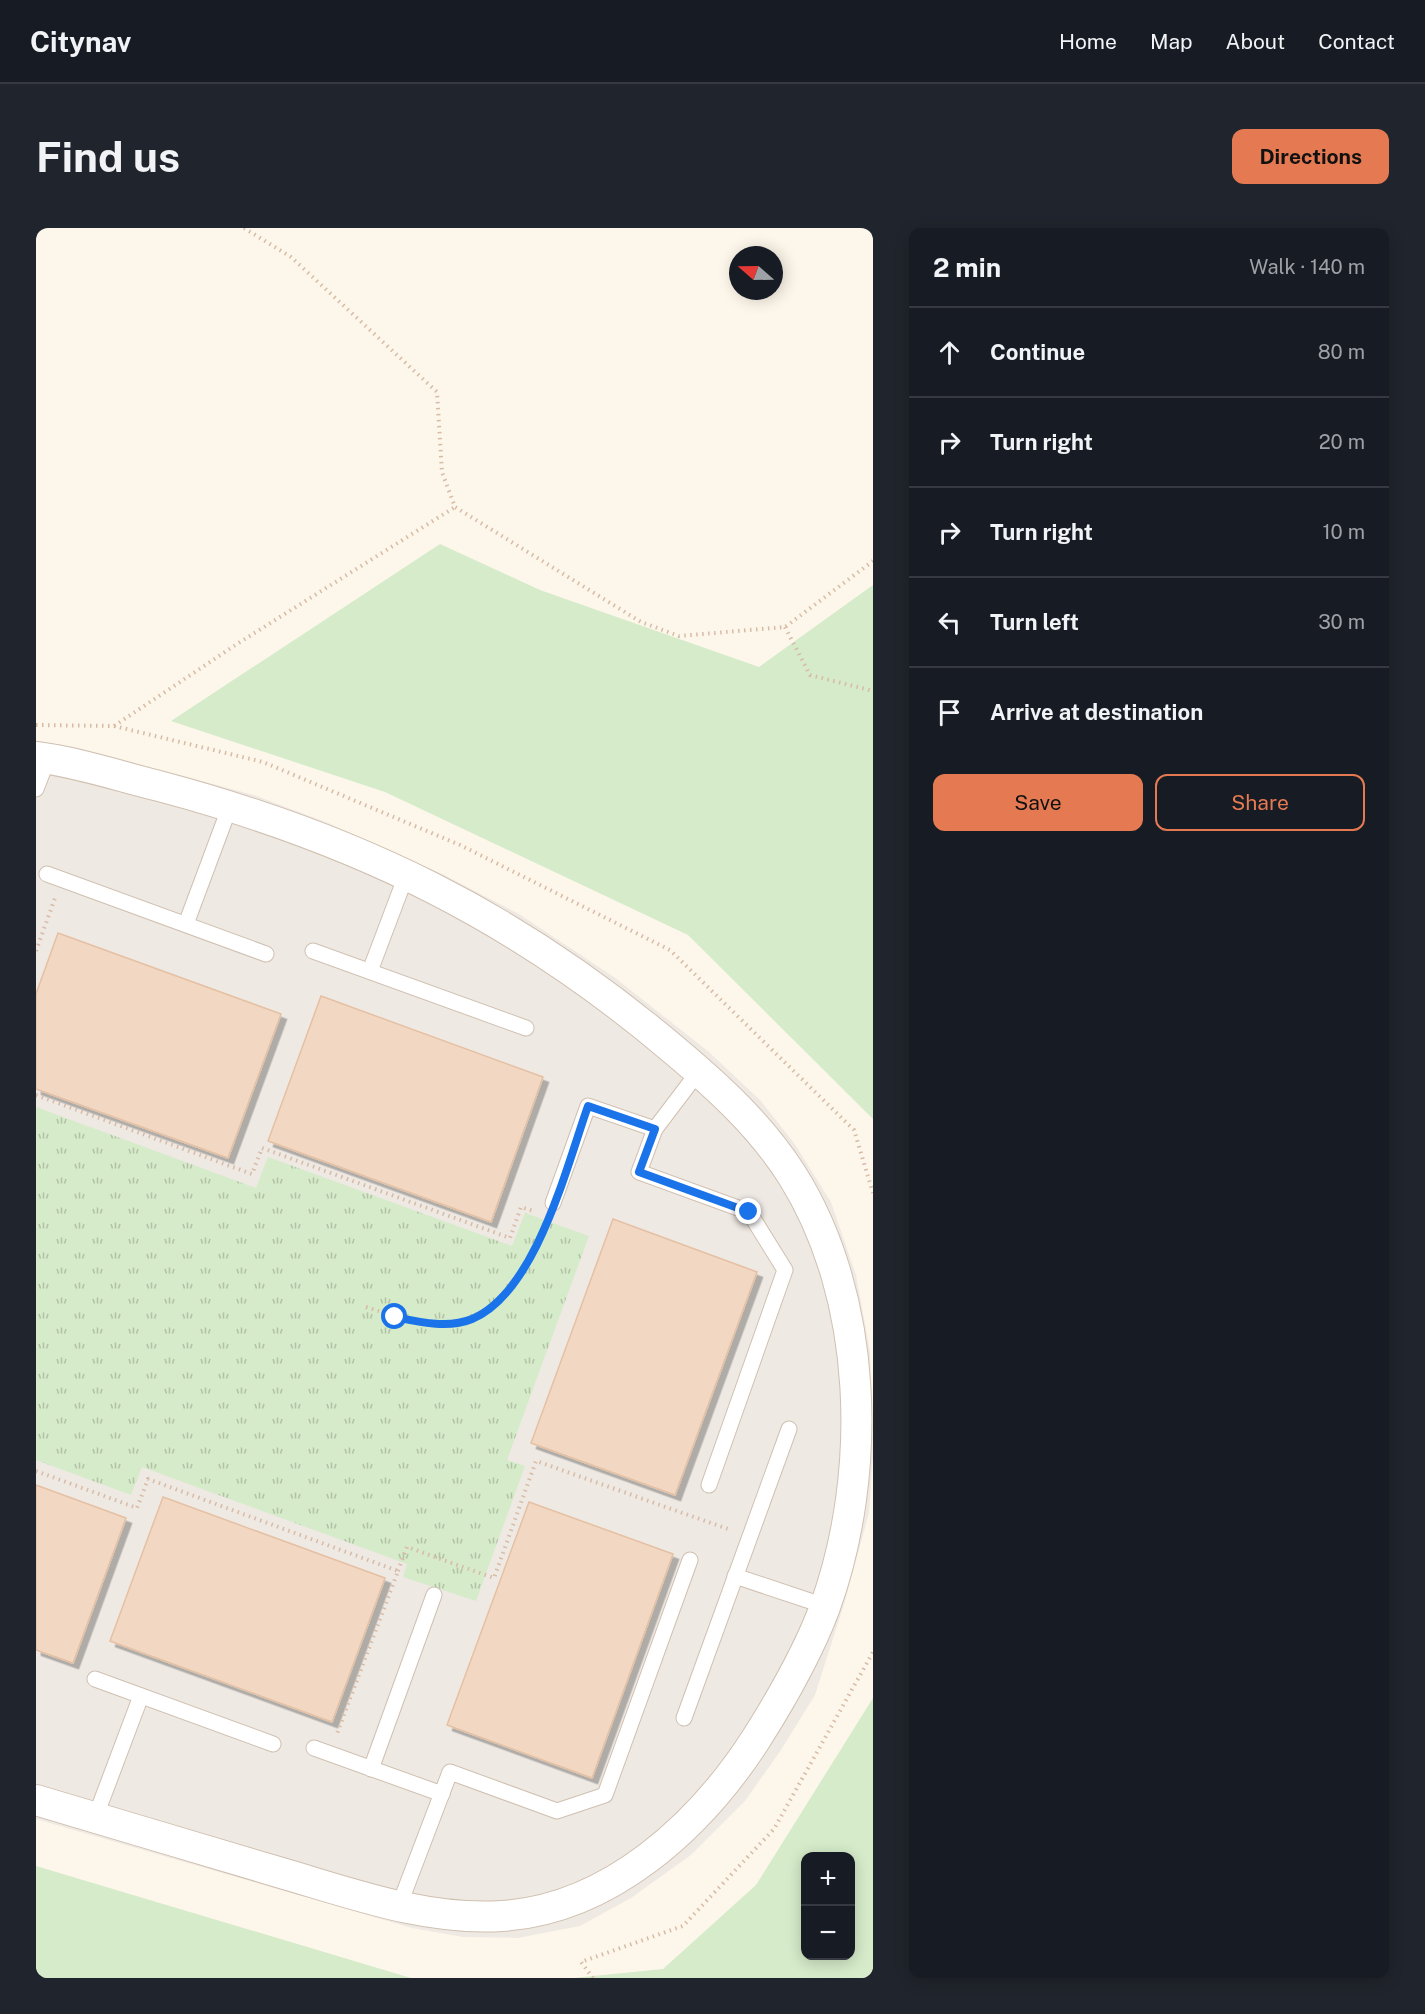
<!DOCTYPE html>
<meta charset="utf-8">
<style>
:root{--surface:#171b24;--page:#20242c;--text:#f1f3f6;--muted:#9ea1a6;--line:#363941;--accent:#e57a52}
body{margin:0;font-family:"Public Sans",sans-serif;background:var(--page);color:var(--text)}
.controls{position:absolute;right:18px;bottom:18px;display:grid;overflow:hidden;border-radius:12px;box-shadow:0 3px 15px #0003}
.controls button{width:54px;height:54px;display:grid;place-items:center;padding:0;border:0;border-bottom:2px solid var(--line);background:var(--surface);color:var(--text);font:30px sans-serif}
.compass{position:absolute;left:693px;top:18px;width:54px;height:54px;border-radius:50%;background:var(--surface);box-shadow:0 3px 15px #0003;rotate:290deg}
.stop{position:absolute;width:18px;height:18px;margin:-14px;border:4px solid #1a73e8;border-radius:50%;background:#fff}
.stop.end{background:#1a73e8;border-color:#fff;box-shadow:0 2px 6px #0008}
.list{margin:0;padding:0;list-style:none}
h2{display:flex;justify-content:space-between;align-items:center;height:78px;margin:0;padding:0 24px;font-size:26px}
h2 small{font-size:20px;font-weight:400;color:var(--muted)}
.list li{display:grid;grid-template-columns:39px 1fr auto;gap:18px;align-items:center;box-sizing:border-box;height:90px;padding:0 24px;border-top:2px solid var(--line)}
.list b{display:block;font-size:22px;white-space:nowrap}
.list em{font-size:20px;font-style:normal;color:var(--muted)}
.actions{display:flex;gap:12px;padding:18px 24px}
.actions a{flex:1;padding:14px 0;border:2px solid var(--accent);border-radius:12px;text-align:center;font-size:21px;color:var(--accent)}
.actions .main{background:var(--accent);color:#111}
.icon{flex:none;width:33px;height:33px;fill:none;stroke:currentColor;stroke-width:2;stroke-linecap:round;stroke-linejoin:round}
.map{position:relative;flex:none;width:837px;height:1750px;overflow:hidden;border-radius:12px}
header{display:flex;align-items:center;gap:36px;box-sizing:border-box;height:84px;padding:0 30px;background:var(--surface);border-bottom:2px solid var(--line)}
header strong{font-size:28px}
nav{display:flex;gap:33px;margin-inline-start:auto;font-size:21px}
.intro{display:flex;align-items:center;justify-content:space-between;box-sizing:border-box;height:144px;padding:0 36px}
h1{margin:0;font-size:42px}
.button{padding:15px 27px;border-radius:12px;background:var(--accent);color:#111;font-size:21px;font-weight:700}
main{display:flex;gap:36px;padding:0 36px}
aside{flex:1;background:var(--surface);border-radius:12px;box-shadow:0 3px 15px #0003}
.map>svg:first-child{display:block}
</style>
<header>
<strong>Citynav</strong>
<nav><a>Home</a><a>Map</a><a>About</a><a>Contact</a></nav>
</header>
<div class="intro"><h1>Find us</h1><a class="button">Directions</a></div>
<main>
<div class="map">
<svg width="837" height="1750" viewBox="0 0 837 1750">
<defs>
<pattern id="park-tufts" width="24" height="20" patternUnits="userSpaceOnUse" patternTransform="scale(1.5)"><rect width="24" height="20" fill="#d5ebc9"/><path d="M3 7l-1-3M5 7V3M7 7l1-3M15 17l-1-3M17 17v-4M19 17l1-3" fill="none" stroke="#b2c2a5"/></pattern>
<filter id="shadow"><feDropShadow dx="5.5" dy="5.5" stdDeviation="0" flood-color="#0004"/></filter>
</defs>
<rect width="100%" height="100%" fill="#fdf7eb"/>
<path fill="#efe9e4" d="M0 513 43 520 218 567 292 595 408 647 483 686 578 749 673 824 724 872 758 915 795 974 820 1047 834 1123 837 1227 833 1285 809 1373 779 1467 745 1522 709 1573 655 1627 595 1670 544 1698 482 1710 427 1709 376 1700 0 1591Z"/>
<g fill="#d5ebc9" fill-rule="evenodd">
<path d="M404 316 504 362 723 439 837 357V891L652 707 349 564 135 493Z"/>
<path d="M837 1470V1750H537L627 1741 720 1657ZM814 1628V1728H770V1628Z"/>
<path d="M0 1638 375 1750H0Z"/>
</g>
<path fill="url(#park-tufts)" d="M0 879 220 960 232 929 476 1018 489 985 553 1008 471 1232 489 1238 440 1373 367 1349 371 1336 106 1239 95 1267 0 1232Z"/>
<g fill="#f2d8c3" stroke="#e5c0a3" stroke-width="1.5" filter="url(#shadow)">
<path d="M22 705 245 786 192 930 0 861V766Z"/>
<path d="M285 768 507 849 455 994 232 913Z"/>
<path d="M577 991 721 1044 639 1267 495 1215Z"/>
<path d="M0 1257 90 1290 37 1435 0 1422Z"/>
<path d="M127 1269 349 1350 296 1494 74 1413Z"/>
<path d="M493 1274 637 1326 556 1550 411 1497Z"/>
</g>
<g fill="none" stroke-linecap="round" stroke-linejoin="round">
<defs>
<g id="service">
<path d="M0 561 12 530"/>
<path d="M11 646 230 726"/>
<path d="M150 696 194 578"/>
<path d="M277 723 490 800"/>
<path d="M334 743 371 645"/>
<path d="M663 843 619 901 603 944 713 984 749 1042 673 1257"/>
<path d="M517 975 552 878 619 901"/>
<path d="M699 1348 789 1378"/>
<path d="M59 1451 237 1516"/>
<path d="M648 1490 753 1201"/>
<path d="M278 1520 406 1566"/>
<path d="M335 1541 398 1367"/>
<path d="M59 1590 105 1468"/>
<path d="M363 1678 414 1544 521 1583 569 1567 654 1332"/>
</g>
<path id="minor" d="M0 529C41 534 82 548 123 558 322 611 480 688 638 822 682 859 725 898 756 947 833 1069 837 1245 789 1379 772 1425 746 1470 720 1511 664 1598 574 1681 466 1688 389 1693 315 1665 242 1644 161 1620 81 1596 0 1572"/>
</defs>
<use href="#service" stroke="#d0c0b0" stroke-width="17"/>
<use href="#minor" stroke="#d0c0b0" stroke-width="32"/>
<g stroke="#d8bba5" stroke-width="4" stroke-dasharray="1.5 4.5" stroke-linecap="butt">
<path d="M208 0 255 29 401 164 406 244 419 279 605 394 643 408 749 399 837 333"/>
<path d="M749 399 774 447 837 463"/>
<path d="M0 497 78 498 201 416 419 279"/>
<path d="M78 498 227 534 424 617 634 722 818 902 837 965"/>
<path d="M0 723 19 670"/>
<path d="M0 867 216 946 226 920 474 1010 485 979 497 983"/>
<path d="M330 1079C432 1113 471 1093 511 992"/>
<path d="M0 1243 101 1280 112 1251 362 1343 300 1508"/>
<path d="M362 1343 371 1319 458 1350 500 1233 695 1302"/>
<path d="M557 1750 545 1734 647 1698 738 1601 837 1424"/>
</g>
<use href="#service" stroke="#fff" stroke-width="15"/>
<use href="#minor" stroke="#fff" stroke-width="30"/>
</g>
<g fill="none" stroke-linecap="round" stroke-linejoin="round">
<path stroke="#1a73e8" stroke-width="8" d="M359 1089C383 1094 412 1101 436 1091 500 1064 530 940 552 878L619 901 603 944 713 984"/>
</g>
</svg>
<div class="controls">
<button>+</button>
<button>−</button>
</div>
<svg class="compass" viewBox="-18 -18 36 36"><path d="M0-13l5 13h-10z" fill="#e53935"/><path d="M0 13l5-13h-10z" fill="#9ea1a6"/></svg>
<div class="stop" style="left:359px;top:1089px"></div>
<div class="stop end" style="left:713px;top:984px"></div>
</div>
<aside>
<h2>2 min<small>Walk · 140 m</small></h2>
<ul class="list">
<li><svg class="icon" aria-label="ahead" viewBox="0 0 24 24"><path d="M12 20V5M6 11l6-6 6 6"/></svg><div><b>Continue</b></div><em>80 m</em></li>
<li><svg class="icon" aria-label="right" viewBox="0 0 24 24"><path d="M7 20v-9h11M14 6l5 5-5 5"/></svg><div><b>Turn right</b></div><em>20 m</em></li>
<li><svg class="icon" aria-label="right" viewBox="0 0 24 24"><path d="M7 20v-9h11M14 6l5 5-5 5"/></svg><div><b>Turn right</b></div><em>10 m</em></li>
<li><svg class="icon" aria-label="left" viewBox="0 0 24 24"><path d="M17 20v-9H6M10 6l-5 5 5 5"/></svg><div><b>Turn left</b></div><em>30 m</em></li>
<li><svg class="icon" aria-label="arrive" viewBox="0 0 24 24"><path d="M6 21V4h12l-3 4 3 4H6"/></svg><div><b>Arrive at destination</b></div></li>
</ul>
<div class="actions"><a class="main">Save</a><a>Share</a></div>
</aside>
</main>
